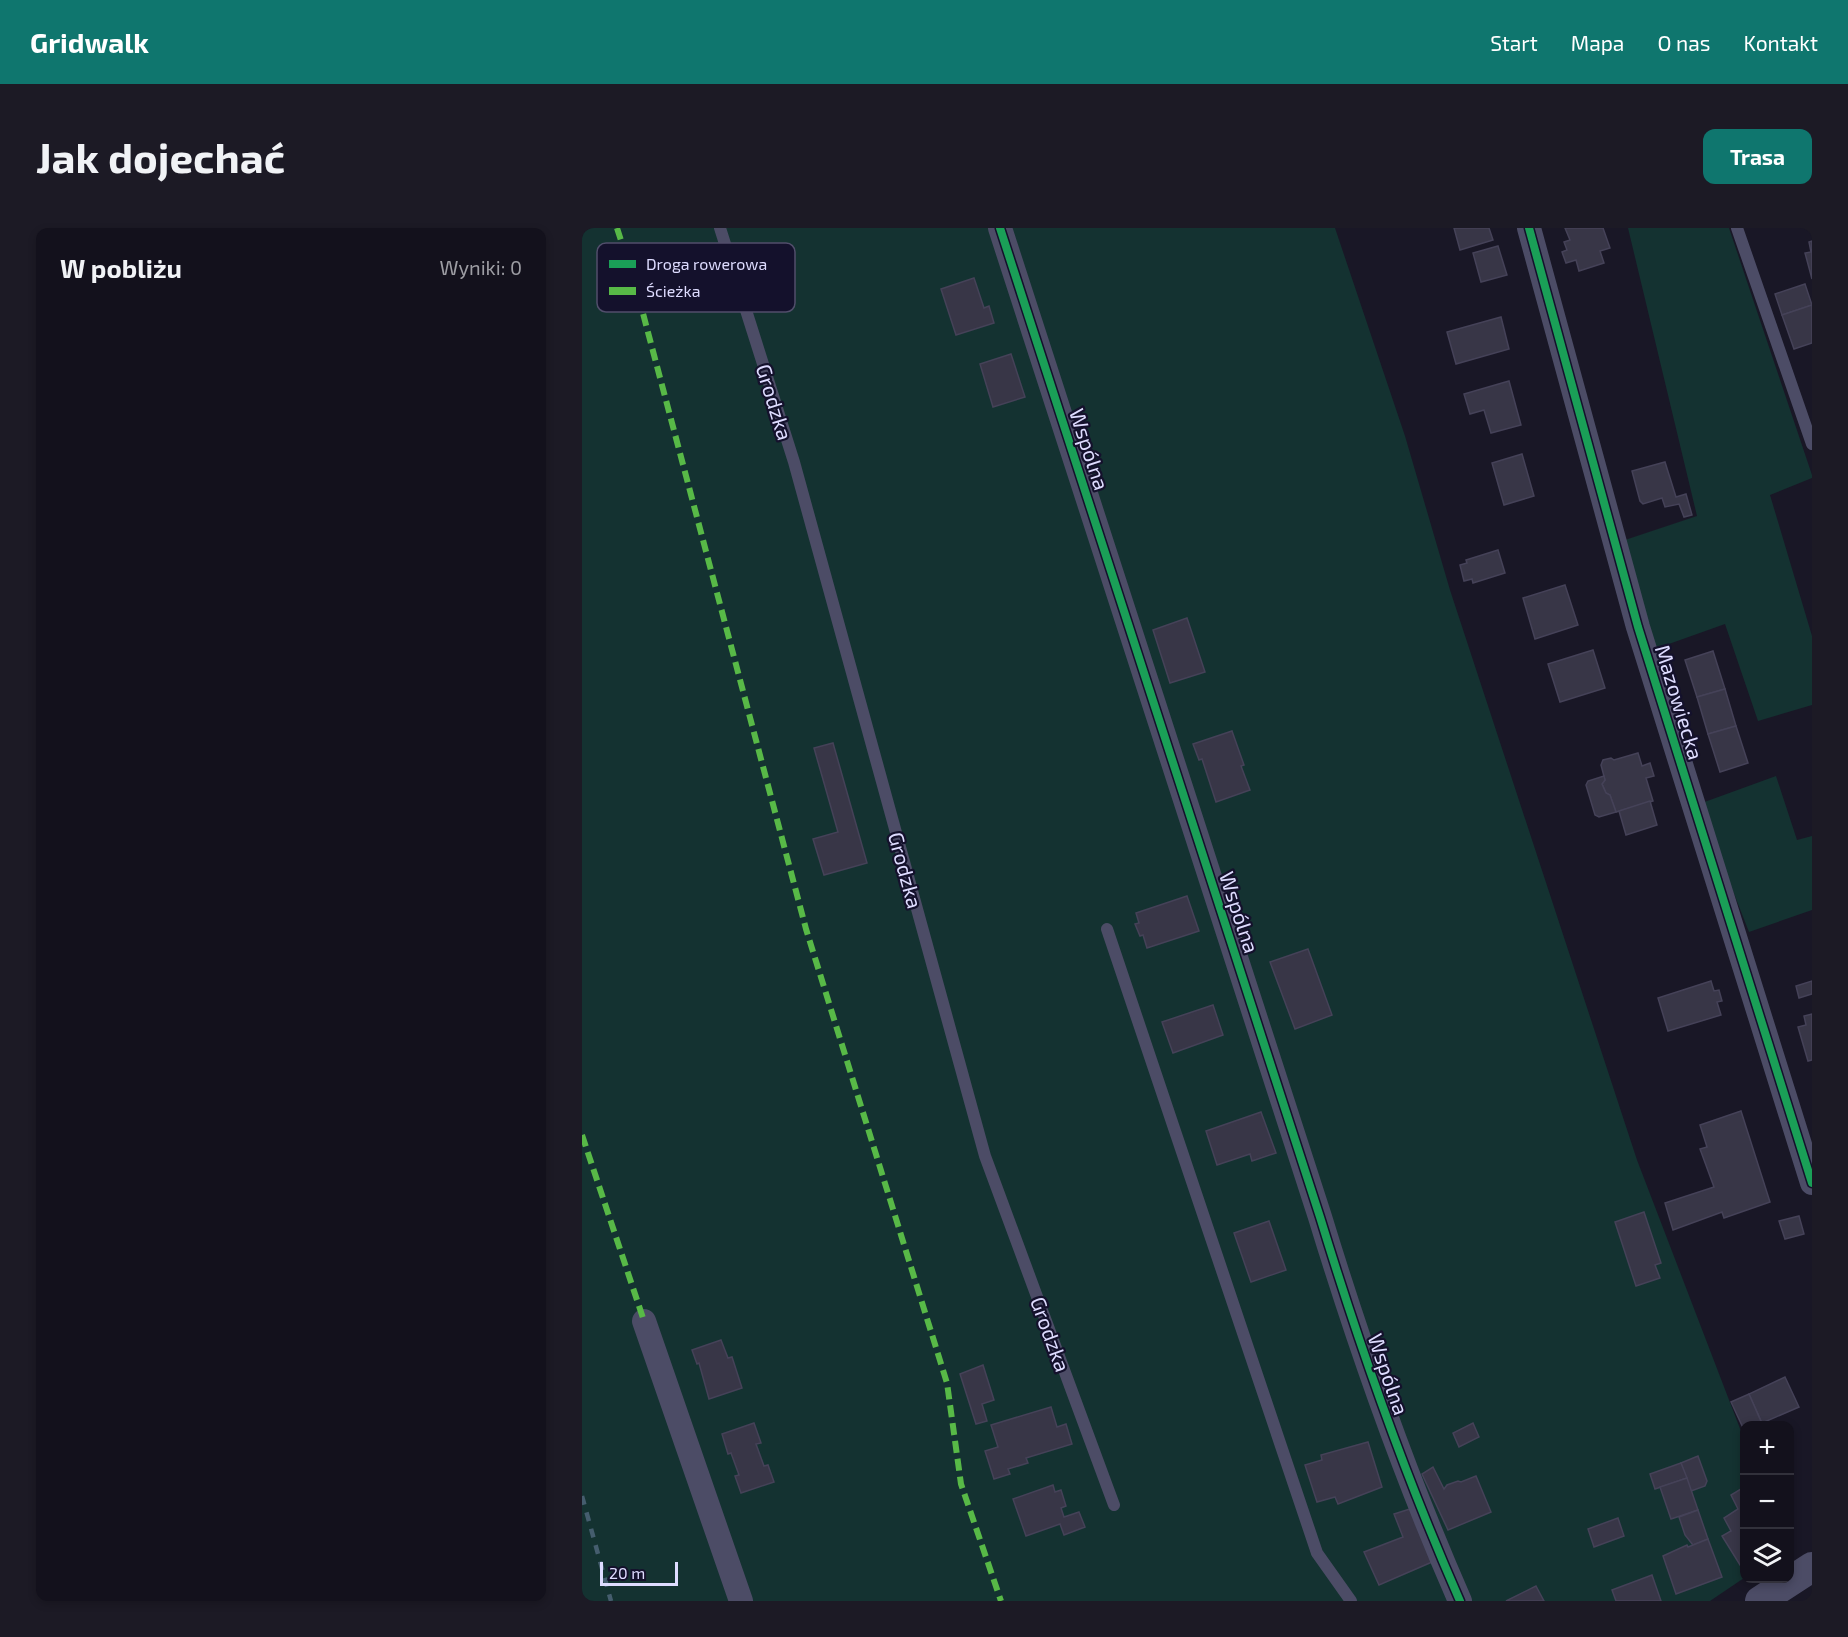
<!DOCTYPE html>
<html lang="pl">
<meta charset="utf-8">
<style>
:root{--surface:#13111c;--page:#1c1a25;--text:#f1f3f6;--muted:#9d9da3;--line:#32313b;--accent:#0f766e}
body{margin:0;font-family:"Exo 2",sans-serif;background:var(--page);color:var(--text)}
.controls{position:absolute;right:18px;bottom:18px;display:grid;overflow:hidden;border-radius:12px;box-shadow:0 3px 9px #0003}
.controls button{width:54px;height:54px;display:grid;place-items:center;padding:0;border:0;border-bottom:2px solid var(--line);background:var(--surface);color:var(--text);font:30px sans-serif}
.scale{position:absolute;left:18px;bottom:15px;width:78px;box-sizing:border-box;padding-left:6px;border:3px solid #dedcff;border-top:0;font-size:16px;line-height:21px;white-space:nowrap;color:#dedcff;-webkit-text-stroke:4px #14112c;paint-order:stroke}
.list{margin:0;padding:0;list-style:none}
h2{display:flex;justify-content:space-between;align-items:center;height:78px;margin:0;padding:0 24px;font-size:26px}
h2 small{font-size:20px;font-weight:400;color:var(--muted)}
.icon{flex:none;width:33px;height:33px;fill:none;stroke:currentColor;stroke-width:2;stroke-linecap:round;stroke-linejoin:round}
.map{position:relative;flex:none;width:1230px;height:1373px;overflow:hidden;border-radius:12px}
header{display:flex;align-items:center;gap:36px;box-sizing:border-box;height:84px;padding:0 30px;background:var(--accent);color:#fff}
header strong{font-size:28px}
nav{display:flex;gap:33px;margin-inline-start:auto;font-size:21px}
.intro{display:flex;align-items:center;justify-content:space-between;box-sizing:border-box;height:144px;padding:0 36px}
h1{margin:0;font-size:42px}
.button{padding:15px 27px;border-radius:12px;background:var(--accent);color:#fff;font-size:21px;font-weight:700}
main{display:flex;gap:36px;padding:0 36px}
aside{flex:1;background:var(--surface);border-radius:12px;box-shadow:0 3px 9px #0003}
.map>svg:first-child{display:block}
</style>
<header>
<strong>Gridwalk</strong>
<nav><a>Start</a><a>Mapa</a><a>O nas</a><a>Kontakt</a></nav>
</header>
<div class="intro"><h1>Jak dojechać</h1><a class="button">Trasa</a></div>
<main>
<aside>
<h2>W pobliżu<small>Wyniki: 0</small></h2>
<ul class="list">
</ul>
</aside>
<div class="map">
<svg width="1230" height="1373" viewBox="0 0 1230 1373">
<rect width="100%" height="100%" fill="#191726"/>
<g fill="#143231">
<path d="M0 0H753L823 208 868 362 1055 932 1162 1211V1350L1128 1373H0Z"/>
<path d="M1046 0H1147L1230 247V250L1188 267 1230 408V477L1176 493 1143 396 1070 422 1037 314 1115 288Z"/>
<path d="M1194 548 1215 612 1230 608V682L1167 704 1117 576Z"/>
</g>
<g fill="#383647" stroke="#454258" stroke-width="1.5">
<path d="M872 0H907L911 12 878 22Z"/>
<path d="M983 0H1021L1028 20 1018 23 1022 35 997 43 994 32 984 35 980 24 985 22 982 14 988 12Z"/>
<path d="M1230 13V51L1223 25 1229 24 1227 14Z"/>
<path d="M916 18 925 47 899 54 891 25Z"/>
<path d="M392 50 402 80 407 78 412 95 374 107 359 61Z"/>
<path d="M1223 56 1230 77 1200 87 1193 66Z"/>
<path d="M1230 77V115L1212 121 1200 87Z"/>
<path d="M919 89 927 121 874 136 865 104Z"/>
<path d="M429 126 443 169 411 179 398 136Z"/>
<path d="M927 153 939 197 909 205 902 182 888 186 882 166Z"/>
<path d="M940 226 952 268 922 277 910 235Z"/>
<path d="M1083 234 1094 269 1104 266 1110 287 1102 289 1097 276 1083 279 1080 270 1061 276 1058 273 1050 243Z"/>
<path d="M916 322 923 345 891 355 890 351 882 353 878 337 885 335 884 332Z"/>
<path d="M983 357 996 397 953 411 941 370Z"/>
<path d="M605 390 623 444 588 455 571 402Z"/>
<path d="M1011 422 1023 460 978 474 966 436Z"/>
<path d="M1131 423 1143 461 1115 469 1103 432Z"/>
<path d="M1143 461 1154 498 1126 506 1115 469Z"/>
<path d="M1154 498 1166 535 1138 544 1126 506Z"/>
<path d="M650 503 662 537 659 538 668 562 634 574 620 531 617 532 611 516Z"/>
<path d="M251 515 285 635 242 647 231 611 256 604 232 520Z"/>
<path d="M1056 525 1060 538 1068 535 1072 548 1064 550 1071 573 1034 584 1028 567 1024 565 1020 556 1023 552 1019 537 1021 532 1029 530 1032 532Z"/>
<path d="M1022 548 1023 552 1020 556 1024 565 1028 567 1034 584 1017 589 1013 587 1004 557 1006 553Z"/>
<path d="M1068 573 1075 597 1044 607 1037 583Z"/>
<path d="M605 668 617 703 565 720 561 707 558 708 553 696 557 695 554 685Z"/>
<path d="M726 721 750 787 713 801 688 734Z"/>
<path d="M1129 753 1132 763 1137 762 1140 773 1135 774 1139 787 1086 803 1076 770Z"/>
<path d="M1230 753V766L1217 770 1214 758Z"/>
<path d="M631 777 641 807 591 825 580 794Z"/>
<path d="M1230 786V832L1226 833 1216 799 1224 797 1222 788Z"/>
<path d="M1159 883 1188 974 1142 990 1140 984 1091 1002 1083 975 1132 959 1118 921 1125 919 1118 897Z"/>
<path d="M679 884 694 925 670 933 668 926 635 937 624 903Z"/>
<path d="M1062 984 1079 1035 1073 1037 1078 1050 1054 1058 1033 994Z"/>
<path d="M1217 988 1222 1006 1203 1011 1197 993Z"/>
<path d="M687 993 704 1042 669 1054 652 1005Z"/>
<path d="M139 1112 146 1130 150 1129 160 1160 127 1171 117 1135 115 1136 110 1122Z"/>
<path d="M401 1137 412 1172 400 1176 405 1193 394 1196 378 1146Z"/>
<path d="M1203 1149 1217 1179 1180 1195 1167 1166Z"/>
<path d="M1167 1166 1181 1198H1162V1202L1149 1174Z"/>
<path d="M469 1179 475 1199 484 1196 490 1216 444 1230 446 1235 426 1241 428 1246 412 1251 403 1223 416 1219 409 1197Z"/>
<path d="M172 1195 179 1215 174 1216 182 1238 186 1237 192 1254 159 1265 153 1248 157 1247 149 1225 146 1226 140 1206Z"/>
<path d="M891 1195 897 1209 877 1219 871 1205Z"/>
<path d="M786 1214 800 1259 756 1276 753 1269 735 1274 723 1237 740 1232 739 1227Z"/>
<path d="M1116 1228 1125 1253 1123 1258 1109 1263 1099 1235Z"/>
<path d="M1099 1235 1105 1250 1073 1261 1068 1246Z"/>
<path d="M851 1239 862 1261 865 1257 876 1253 879 1254 894 1248 909 1284 866 1302 840 1246Z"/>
<path d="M1105 1250 1116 1282 1089 1291 1078 1259Z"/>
<path d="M471 1257 473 1264 479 1262 484 1278 479 1280 482 1289 497 1284 503 1299 482 1307 478 1296 444 1308 431 1271Z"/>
<path d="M1162 1259V1334L1158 1337 1140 1308 1149 1303 1142 1290 1156 1281 1149 1267Z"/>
<path d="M828 1281 850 1334 797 1357 782 1324 821 1309 812 1286Z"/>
<path d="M1116 1282 1126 1311 1111 1317 1103 1307 1097 1289Z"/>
<path d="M1036 1290 1042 1308 1012 1319 1006 1301Z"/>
<path d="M1126 1311 1140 1349 1094 1366 1081 1328 1105 1317 1106 1319Z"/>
<path d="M1070 1347 1079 1373H1034L1030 1362Z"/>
<path d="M954 1358 962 1373H924Z"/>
</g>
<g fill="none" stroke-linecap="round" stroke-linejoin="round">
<g stroke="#4c4c66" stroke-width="12">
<path d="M138 0 212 234 403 928 532 1277"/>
<path d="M1155 0 1230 216"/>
<path d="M525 701 735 1325 769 1373"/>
</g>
<g stroke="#4c4c66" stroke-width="24">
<path d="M418 0 738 989C778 1120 823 1248 878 1373"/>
<path d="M947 0 1056 399 1230 955"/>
<path d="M62 1093 159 1373"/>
</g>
<path stroke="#4c4c66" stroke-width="30" d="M1178 1373 1230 1339"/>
<path stroke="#455d6e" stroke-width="4.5" stroke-dasharray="9 8" stroke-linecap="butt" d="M0 1268 29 1373"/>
<g stroke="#58b947" stroke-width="6" stroke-dasharray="12 6" stroke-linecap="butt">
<path d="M35 0 54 59 224 701 365 1155 379 1256 419 1373"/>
<path d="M0 907 62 1093"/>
</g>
<defs>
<g id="cycleway">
<path d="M418 0 738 989C778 1120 823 1248 878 1373"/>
<path d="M947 0 1056 399 1230 955"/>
</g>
</defs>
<use href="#cycleway" stroke="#14112c" stroke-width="11"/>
<use href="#cycleway" stroke="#1a9f57" stroke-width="8"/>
</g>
<g text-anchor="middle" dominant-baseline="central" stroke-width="4.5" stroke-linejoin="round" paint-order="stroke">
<g font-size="21" fill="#dedcff" stroke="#14112c">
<text transform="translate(193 174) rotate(73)">Grodzka</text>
<text transform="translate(508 221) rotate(72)">Wspólna</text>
<text transform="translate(1098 474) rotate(73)">Mazowiecka</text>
<text transform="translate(324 642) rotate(75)">Grodzka</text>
<text transform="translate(658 684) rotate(72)">Wspólna</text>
<text transform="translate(469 1106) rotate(70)">Grodzka</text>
<text transform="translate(807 1146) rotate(71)">Wspólna</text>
</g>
</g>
<rect x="15" y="15" width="198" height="69" rx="9" fill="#14112c" stroke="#514e6b" stroke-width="1.5"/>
<rect x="27" y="32" width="27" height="8" fill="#1a9f57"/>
<rect x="27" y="59" width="27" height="8" fill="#58b947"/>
<g font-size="16" fill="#dedcff">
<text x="64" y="42">Droga rowerowa</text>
<text x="64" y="69">Ścieżka</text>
</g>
</svg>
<div class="controls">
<button>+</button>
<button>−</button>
<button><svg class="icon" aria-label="layers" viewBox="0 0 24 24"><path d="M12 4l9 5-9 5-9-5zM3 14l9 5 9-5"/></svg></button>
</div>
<div class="scale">20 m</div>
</div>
</main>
